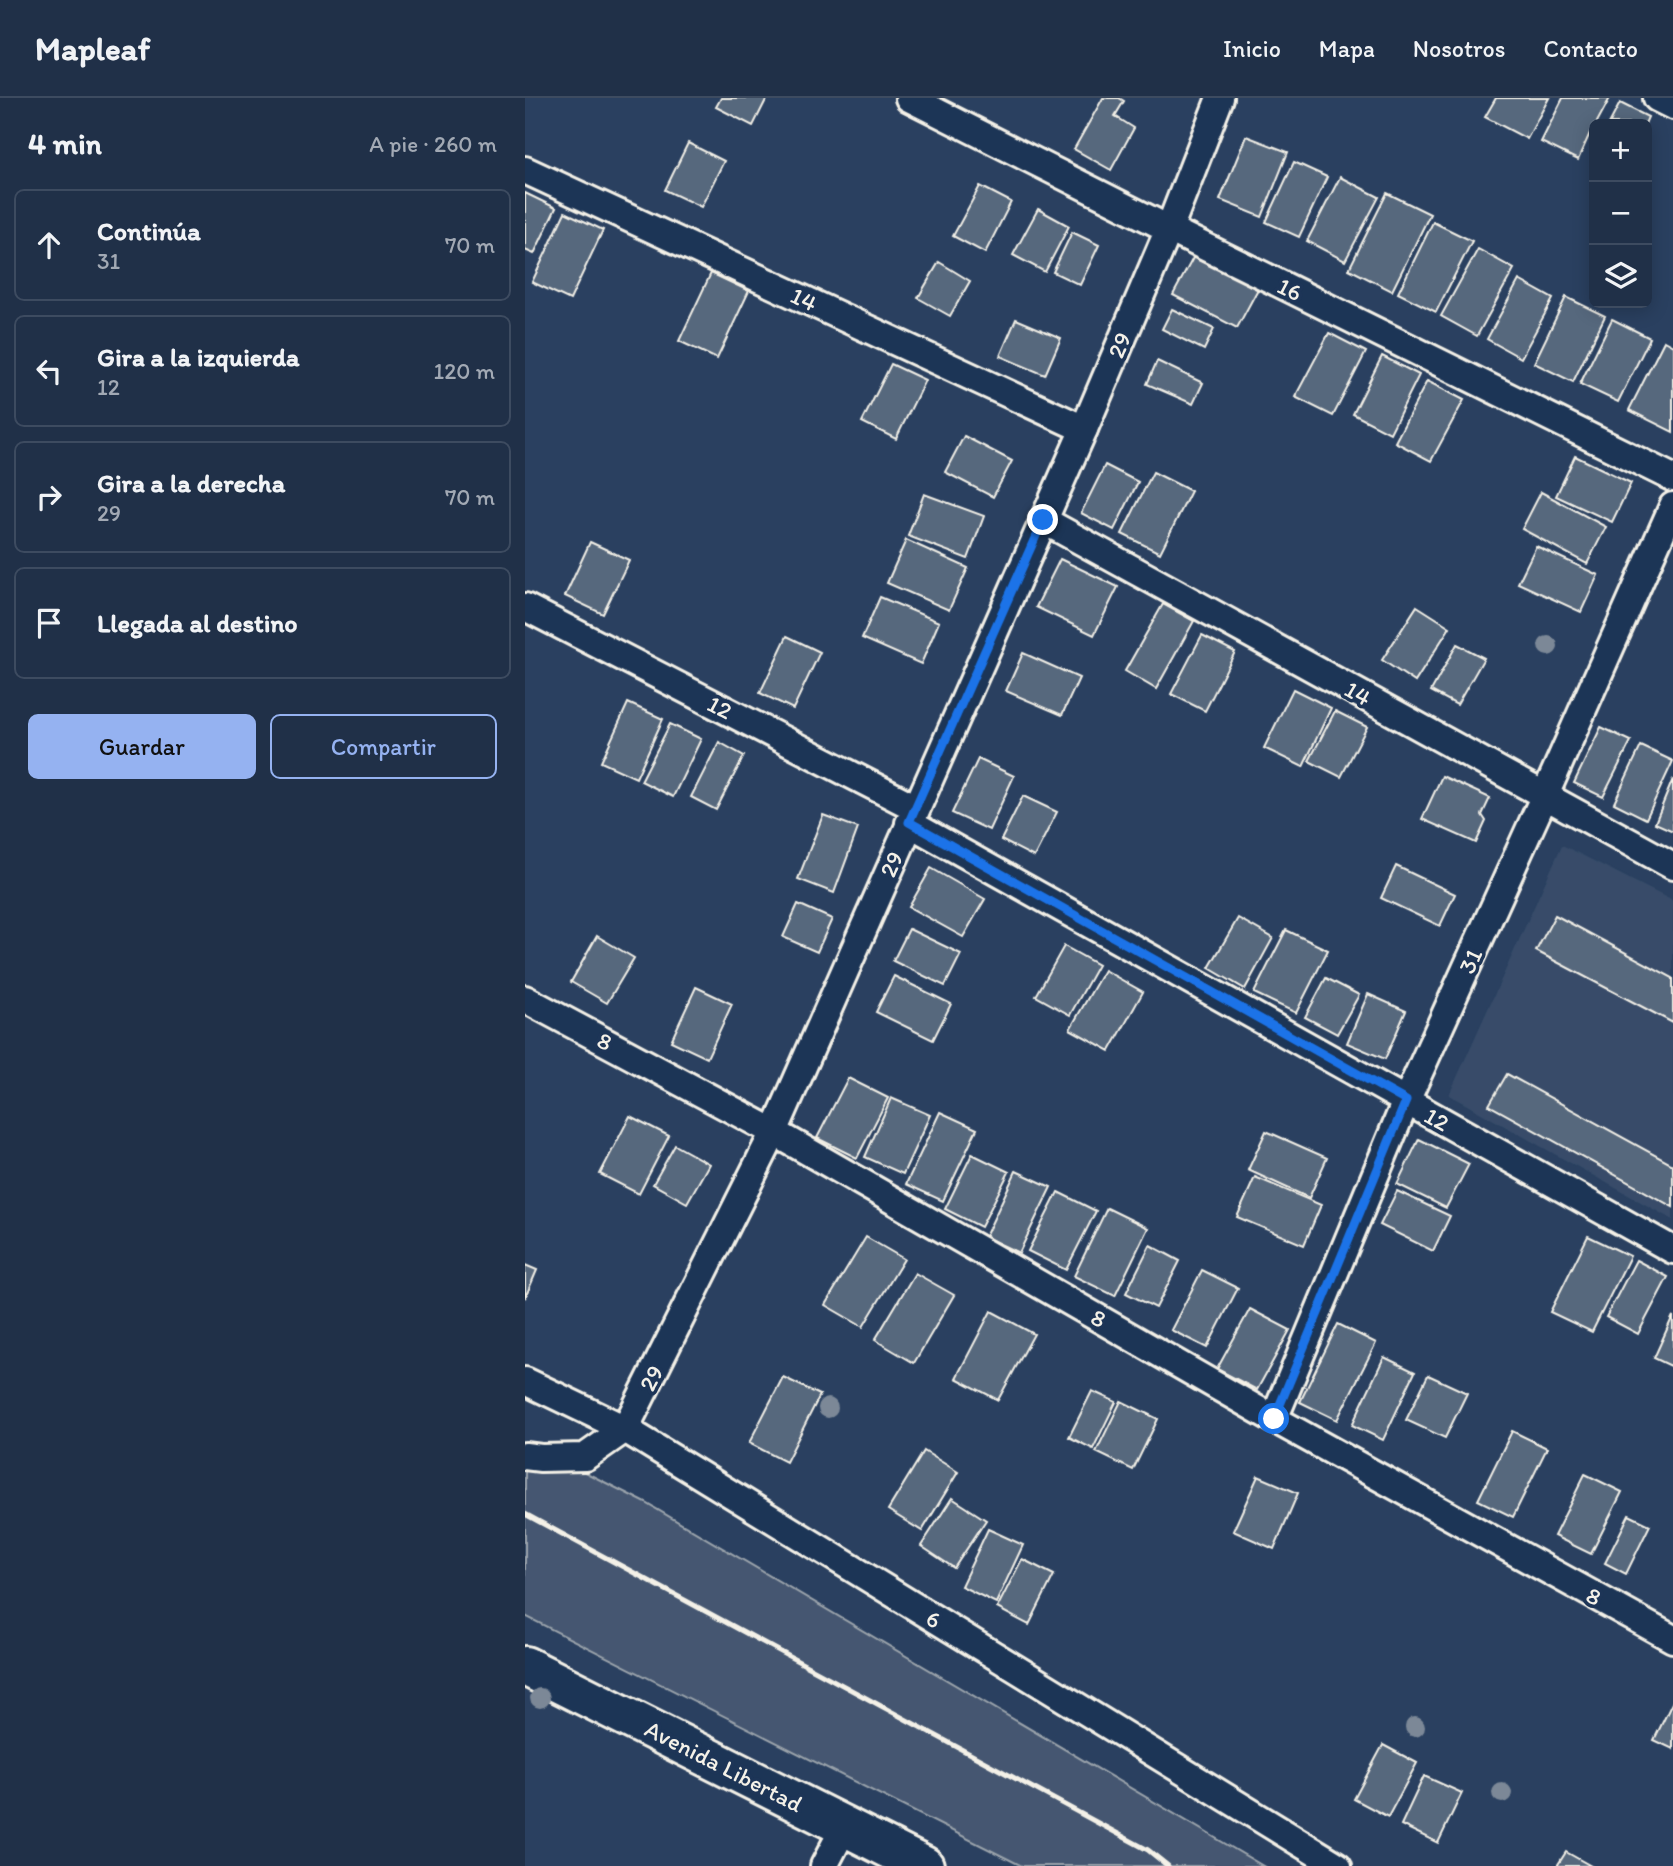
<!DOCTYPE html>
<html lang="es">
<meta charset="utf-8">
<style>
:root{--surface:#203048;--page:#28384f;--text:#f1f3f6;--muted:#a2a9b4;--line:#3d4b60;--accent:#95b2f1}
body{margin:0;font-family:Itim,sans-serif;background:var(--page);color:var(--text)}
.controls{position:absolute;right:21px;top:21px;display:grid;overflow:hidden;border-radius:10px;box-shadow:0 4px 18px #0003}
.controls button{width:63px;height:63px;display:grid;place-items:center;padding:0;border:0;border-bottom:2px solid var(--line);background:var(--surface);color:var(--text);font:35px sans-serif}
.stop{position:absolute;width:21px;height:21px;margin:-16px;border:5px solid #1a73e8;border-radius:50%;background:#fff}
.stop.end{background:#1a73e8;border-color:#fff;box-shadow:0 2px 7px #0008}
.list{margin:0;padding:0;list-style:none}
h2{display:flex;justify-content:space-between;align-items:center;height:91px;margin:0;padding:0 28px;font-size:30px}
h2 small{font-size:23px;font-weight:400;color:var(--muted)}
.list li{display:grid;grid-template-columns:46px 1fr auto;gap:21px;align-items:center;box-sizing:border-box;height:112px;margin:0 14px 14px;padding:0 14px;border:2px solid var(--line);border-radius:10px}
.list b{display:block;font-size:26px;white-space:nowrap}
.list p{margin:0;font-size:23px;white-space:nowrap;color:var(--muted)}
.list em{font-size:23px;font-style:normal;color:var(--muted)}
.actions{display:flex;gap:14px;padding:21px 28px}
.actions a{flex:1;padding:16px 0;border:2px solid var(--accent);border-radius:10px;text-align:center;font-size:24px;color:var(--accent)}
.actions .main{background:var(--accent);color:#111}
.icon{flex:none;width:38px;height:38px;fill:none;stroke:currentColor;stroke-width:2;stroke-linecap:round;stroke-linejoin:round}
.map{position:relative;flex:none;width:1148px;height:1768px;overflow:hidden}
header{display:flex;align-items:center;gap:42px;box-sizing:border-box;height:98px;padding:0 35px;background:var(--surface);border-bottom:2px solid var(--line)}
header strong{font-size:33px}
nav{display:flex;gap:38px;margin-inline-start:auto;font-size:24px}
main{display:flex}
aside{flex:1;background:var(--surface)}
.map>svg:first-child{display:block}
</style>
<header>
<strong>Mapleaf</strong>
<nav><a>Inicio</a><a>Mapa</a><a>Nosotros</a><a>Contacto</a></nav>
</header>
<main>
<aside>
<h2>4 min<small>A pie · 260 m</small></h2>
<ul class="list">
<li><svg class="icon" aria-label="ahead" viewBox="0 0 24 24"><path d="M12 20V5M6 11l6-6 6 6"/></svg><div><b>Continúa</b><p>31</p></div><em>70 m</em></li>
<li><svg class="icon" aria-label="left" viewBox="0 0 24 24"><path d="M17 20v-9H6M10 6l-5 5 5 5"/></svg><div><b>Gira a la izquierda</b><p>12</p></div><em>120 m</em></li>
<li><svg class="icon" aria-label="right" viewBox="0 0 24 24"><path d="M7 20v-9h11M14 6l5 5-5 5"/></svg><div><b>Gira a la derecha</b><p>29</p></div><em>70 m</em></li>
<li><svg class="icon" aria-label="arrive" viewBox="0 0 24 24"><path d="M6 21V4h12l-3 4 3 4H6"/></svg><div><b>Llegada al destino</b></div></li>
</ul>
<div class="actions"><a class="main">Guardar</a><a>Compartir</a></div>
</aside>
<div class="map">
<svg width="1148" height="1768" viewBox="0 0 1148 1768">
<rect width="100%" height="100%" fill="#2a4060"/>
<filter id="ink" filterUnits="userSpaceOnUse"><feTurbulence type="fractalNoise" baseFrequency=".0143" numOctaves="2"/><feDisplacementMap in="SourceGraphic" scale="14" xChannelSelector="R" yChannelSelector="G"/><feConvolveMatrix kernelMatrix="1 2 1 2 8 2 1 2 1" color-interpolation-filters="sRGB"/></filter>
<g filter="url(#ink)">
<path fill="#374c69" d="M1037 747 1148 803V1122L924 997Z"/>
<path fill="#445771" stroke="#9ca4ac" stroke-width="2" d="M0 1344 121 1405 738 1768H497L0 1518Z"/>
<g fill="#56677d" stroke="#f4f1e8" stroke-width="2">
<path d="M196 0H242L228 28 191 9Z"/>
<path d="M578 0H594L599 3 590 18 609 30 586 72 549 51Z"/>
<path d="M971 0H1024L1002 41 960 19Z"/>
<path d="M1038 0H1085L1071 26H1069L1053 62 1016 44Z"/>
<path d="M1095 5 1123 19 1120 26H1084Z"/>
<path d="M721 38 763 54 737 119 695 102Z"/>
<path d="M163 45 199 63 176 109 140 92Z"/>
<path d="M769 64 802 79 774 139 741 124Z"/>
<path d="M815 79 854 99 820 163 782 143Z"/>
<path d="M455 88 486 104 460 155 428 138Z"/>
<path d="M0 95 31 110 9 156 0 152Z"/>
<path d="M862 95 905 116 867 193 824 171Z"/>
<path d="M513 111 544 128 520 174 488 157Z"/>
<path d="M40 114 78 132 45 202 7 184Z"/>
<path d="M908 124 947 143 911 214 873 195Z"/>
<path d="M547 134 574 147 555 187 528 174Z"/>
<path d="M953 151 989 171 952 238 916 218Z"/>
<path d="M669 158 733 191 712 230 648 197Z"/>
<path d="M414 164 445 183 425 218 393 200Z"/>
<path d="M186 175 224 193 192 261 154 243Z"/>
<path d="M994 182 1028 201 996 260 962 241Z"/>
<path d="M1041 199 1080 218 1048 284 1009 265Z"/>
<path d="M647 211 689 231 679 252 637 231Z"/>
<path d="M491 221 536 240 520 277 475 258Z"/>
<path d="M1087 221 1125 240 1093 304 1055 286Z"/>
<path d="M804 235 841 254 808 318 770 299Z"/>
<path d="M1139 243 1148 248V334L1104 312Z"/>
<path d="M857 258 894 277 865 335 828 316Z"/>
<path d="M632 263 678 285 668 306 622 286Z"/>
<path d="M366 266 400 282 371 341 337 324Z"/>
<path d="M902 283 939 302 906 363 870 344Z"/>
<path d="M439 338 487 363 468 399 420 374Z"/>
<path d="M1050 358 1106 385 1087 424 1031 398Z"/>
<path d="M580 367 613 384 589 432 556 415Z"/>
<path d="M628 374 666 393 635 455 597 436Z"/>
<path d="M1016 394 1081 429 1062 466 997 431Z"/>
<path d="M399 396 459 418 443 461 383 438Z"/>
<path d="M381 442 443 470 424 512 362 485Z"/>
<path d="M65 444 104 462 78 516 40 498Z"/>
<path d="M1011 448 1073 477 1056 514 993 485Z"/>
<path d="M535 461 593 489 569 537 511 509Z"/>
<path d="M355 499 414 524 396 566 337 540Z"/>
<path d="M638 506 669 523 631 591 600 573Z"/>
<path d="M892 508 925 529 890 584 857 562Z"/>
<path d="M677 537 710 554 680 613 646 596Z"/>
<path d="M262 538 295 554 268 611 235 595Z"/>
<path d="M932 546 959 560 932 607 906 593Z"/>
<path d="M498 555 554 580 537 617 481 593Z"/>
<path d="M768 591 806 610 778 669 739 650Z"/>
<path d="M103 605 138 621 111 680 76 664Z"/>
<path d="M810 613 842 629 816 679 784 663Z"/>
<path d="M145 626 176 641 148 699 116 683Z"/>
<path d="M1076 629 1106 643 1078 699 1049 685Z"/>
<path d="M194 644 219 658 191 712 166 699Z"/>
<path d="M1116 648 1148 663 1121 721 1089 705Z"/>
<path d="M453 661 489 678 464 732 427 715Z"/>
<path d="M917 678 965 700 957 717 961 723 951 745 897 721Z"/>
<path d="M1148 681V733L1130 725Z"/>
<path d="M498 698 532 714 509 759 476 742Z"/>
<path d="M298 717 333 730 309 795 273 781Z"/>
<path d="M871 768 930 796 915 828 856 800Z"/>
<path d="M406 770 460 801 438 839 384 809Z"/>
<path d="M273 806 307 821 292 854 258 839Z"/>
<path d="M1030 817 1148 880V925L1011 853Z"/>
<path d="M713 820 748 840 720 891 684 870Z"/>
<path d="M384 831 436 856 420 888 368 863Z"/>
<path d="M761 832 803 852 771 915 729 895Z"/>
<path d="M72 838 109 860 82 905 46 884Z"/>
<path d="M539 848 573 867 545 917 511 898Z"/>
<path d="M579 872 618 894 585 953 545 931Z"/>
<path d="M369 878 426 906 408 942 351 914Z"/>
<path d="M801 880 834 897 812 936 780 919Z"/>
<path d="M171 889 207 906 182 960 146 943Z"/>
<path d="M843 896 881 913 860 961 822 945Z"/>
<path d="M982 976 1148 1067V1109L964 1007Z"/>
<path d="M323 980 363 1000 332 1060 292 1040Z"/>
<path d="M366 1000 405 1017 378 1076 340 1059Z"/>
<path d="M415 1014 452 1031 418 1103 381 1086Z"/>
<path d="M105 1018 144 1038 114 1096 75 1076Z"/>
<path d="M741 1033 802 1060 784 1100 723 1072Z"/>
<path d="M894 1041 944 1066 921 1110 872 1086Z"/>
<path d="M150 1047 184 1066 162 1105 128 1086Z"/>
<path d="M447 1056 484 1074 456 1129 420 1111Z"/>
<path d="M491 1073 526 1089 494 1155 460 1139Z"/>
<path d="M730 1079 796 1107 779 1147 712 1119Z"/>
<path d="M872 1093 925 1118 908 1153 855 1127Z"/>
<path d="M533 1094 571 1113 541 1172 503 1153Z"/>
<path d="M582 1110 623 1130 590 1198 549 1178Z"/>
<path d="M1063 1138 1105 1158 1067 1234 1025 1214Z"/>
<path d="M341 1139 379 1161 338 1229 300 1207Z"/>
<path d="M625 1147 655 1163 631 1210 601 1195Z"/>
<path d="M1111 1162 1143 1179 1113 1236 1081 1219Z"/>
<path d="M0 1167 12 1172 0 1200Z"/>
<path d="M677 1172 713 1190 682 1250 646 1232Z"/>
<path d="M390 1175 429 1197 389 1265 350 1242Z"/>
<path d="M725 1211 765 1232 732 1292 692 1271Z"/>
<path d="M466 1213 509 1236 473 1302 431 1280Z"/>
<path d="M1148 1218V1269L1129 1260Z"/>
<path d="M813 1226 851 1245 812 1322 775 1304Z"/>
<path d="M859 1259 890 1274 858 1342 827 1327Z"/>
<path d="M903 1277 942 1295 920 1340 881 1322Z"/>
<path d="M258 1279 295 1297 261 1364 224 1345Z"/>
<path d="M567 1293 591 1304 568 1351 544 1339Z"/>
<path d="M596 1303 633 1321 608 1372 571 1354Z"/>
<path d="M987 1333 1022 1350 988 1419 953 1402Z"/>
<path d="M399 1353 433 1374 397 1433 363 1412Z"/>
<path d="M1060 1376 1097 1394 1066 1456 1029 1438Z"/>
<path d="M733 1378 773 1395 749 1451 708 1433Z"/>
<path d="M427 1400 461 1422 429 1470 396 1448Z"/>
<path d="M1104 1417 1125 1427 1101 1476 1080 1465Z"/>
<path d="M463 1431 498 1447 471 1505 436 1488Z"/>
<path d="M497 1461 529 1477 504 1527 472 1510Z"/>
<path d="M1148 1603V1651L1129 1642Z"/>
<path d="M858 1647 892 1665 863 1719 829 1701Z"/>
<path d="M899 1678 937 1695 913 1745 876 1727Z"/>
<path d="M1041 1754 1066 1768H1032Z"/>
</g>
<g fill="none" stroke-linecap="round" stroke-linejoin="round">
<defs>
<g id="minor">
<path d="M384 0 644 131 1148 380"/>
<path d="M1132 0 1148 8"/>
<path d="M0 72 559 331"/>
<path d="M518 422 1148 768"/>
<path d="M0 509 391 710"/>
<path d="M384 725 1148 1152"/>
<path d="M0 901 249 1034 749 1321 1148 1541"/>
<path d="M0 1283 100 1331 813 1768"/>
<path d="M749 1321 881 1003 1020 697 1148 408"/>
<path d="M0 1358 16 1360 60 1359 100 1331 249 1034 559 331 644 131 695 0"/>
<path d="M299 1768 320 1728"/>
</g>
<path id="secondary" d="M0 1568 399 1768"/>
</defs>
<use href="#minor" stroke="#f4f1e8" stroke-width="32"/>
<use href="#secondary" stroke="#f4f1e8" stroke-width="44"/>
<use href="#minor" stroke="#1d3557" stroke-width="26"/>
<use href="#secondary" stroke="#1d3557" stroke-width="38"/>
<path stroke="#f4f1e8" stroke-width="5" d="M0 1416 623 1752 643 1768"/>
</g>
<g fill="#7c8897">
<circle cx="1023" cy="548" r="10"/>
<circle cx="303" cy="1310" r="10"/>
<circle cx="15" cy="1600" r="10"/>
<circle cx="890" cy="1629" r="10"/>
<circle cx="977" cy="1695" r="10"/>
</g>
</g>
<g fill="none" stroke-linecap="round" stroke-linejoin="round" filter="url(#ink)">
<path stroke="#1a73e8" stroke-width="9" d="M518 422 384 724 881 1003 749 1321"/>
</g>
<g text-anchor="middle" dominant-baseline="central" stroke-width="7" stroke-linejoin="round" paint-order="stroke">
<g font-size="24" fill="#f4f1e8" stroke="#1d3557">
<text transform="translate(765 191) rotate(26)">16</text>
<text transform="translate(279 201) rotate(25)">14</text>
<text transform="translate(594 247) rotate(-67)">29</text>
<text transform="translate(833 595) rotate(29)">14</text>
<text transform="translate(195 609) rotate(27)">12</text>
<text transform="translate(366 766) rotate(-66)">29</text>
<text transform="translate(945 863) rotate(-66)">31</text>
<text transform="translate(80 943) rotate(28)">8</text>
<text transform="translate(912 1021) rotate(29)">12</text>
<text transform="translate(574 1220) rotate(30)">8</text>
<text transform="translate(126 1280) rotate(-63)">29</text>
<text transform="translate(1069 1498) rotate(29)">8</text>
<text transform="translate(409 1521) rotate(32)">6</text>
<text transform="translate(199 1668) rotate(27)">Avenida Libertad</text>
</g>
</g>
</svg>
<div class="controls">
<button>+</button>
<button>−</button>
<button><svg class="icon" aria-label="layers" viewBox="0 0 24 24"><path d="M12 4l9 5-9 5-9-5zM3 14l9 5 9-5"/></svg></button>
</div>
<div class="stop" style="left:749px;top:1321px"></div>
<div class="stop end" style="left:518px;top:422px"></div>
</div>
</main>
